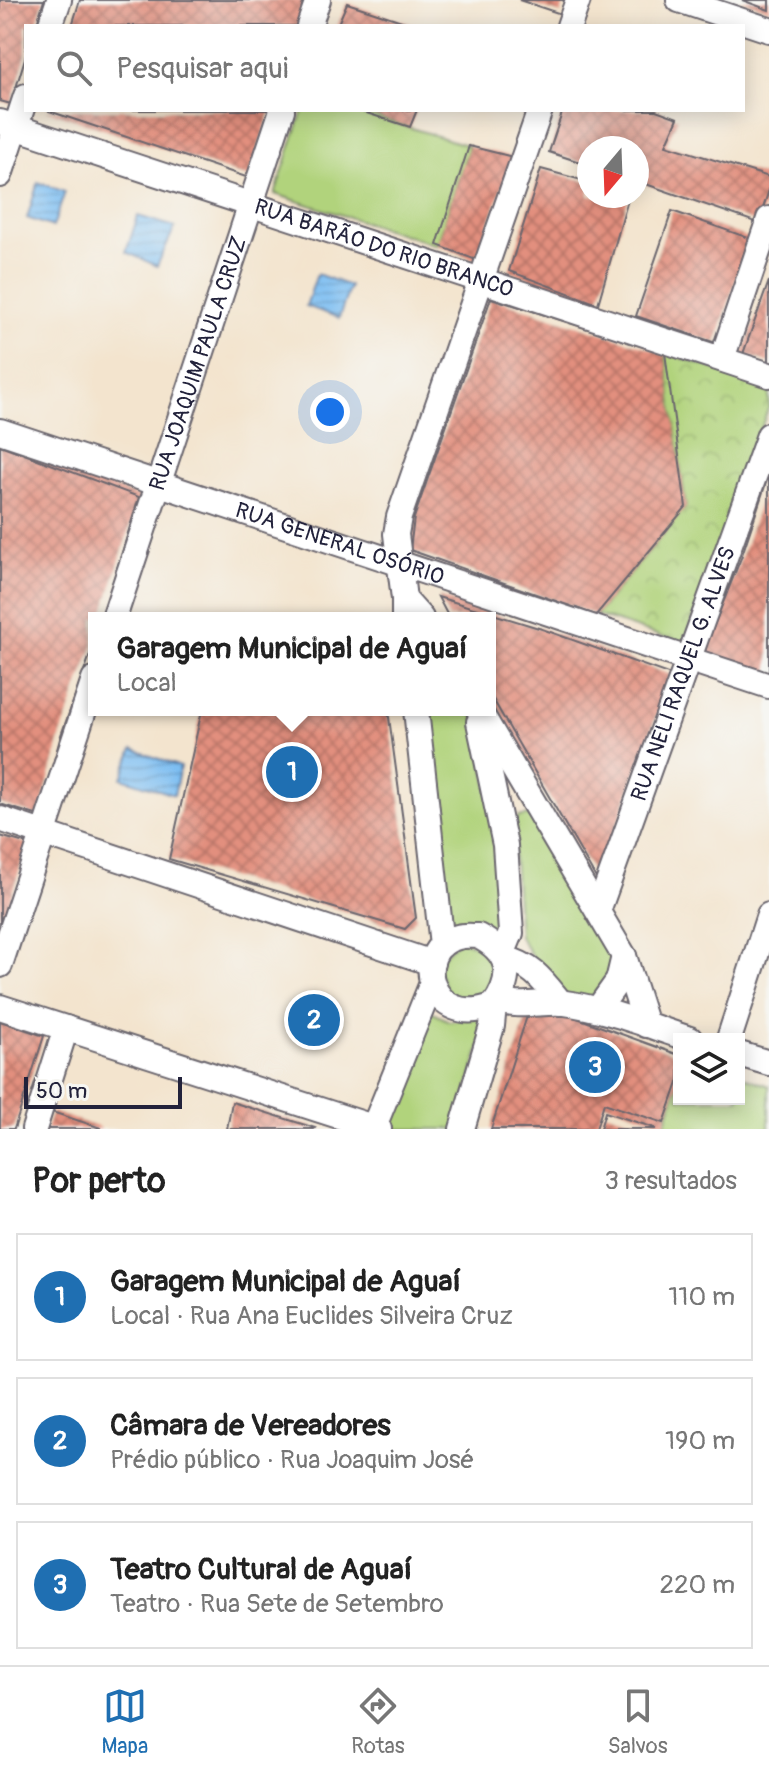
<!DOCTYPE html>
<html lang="pt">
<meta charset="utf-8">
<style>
:root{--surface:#fff;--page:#f6f6f6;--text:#222;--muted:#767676;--line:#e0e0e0;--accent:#1f6fb2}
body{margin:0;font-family:Pangolin,sans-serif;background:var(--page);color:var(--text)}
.controls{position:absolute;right:24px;bottom:24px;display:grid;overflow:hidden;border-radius:0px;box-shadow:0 4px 20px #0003}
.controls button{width:72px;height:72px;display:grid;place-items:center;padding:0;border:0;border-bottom:2px solid var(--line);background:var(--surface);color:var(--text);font:40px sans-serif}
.compass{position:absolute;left:577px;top:136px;width:72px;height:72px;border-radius:50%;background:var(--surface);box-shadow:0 4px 20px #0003;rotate:199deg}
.scale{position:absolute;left:24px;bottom:20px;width:158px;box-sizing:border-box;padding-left:8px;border:4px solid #22223b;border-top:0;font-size:22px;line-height:28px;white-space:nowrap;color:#22223b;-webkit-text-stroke:6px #f6f6f2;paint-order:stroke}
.you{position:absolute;left:330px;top:412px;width:28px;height:28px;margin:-20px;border:6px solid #fff;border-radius:50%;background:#1a73e8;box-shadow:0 0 0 12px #1a73e833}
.badge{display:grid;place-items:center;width:52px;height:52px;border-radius:50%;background:var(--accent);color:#fff;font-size:26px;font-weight:700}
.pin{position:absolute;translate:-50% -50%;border:4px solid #fff;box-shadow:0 2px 8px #0006}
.popup{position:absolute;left:88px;top:612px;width:408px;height:104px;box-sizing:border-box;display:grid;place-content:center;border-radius:0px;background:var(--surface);filter:drop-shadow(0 2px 6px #0005);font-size:26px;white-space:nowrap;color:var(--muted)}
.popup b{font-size:30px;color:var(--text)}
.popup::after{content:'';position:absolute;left:50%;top:100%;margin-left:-16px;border:16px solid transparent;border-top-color:var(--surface)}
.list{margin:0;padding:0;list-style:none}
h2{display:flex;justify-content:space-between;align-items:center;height:104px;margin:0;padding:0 32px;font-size:34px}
h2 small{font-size:26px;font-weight:400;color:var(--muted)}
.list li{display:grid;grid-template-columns:52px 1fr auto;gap:24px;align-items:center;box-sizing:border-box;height:128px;margin:0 16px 16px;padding:0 16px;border:2px solid var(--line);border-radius:0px}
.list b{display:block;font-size:30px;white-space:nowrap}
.list p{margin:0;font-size:26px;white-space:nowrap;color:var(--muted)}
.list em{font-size:26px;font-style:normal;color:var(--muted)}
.icon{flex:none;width:44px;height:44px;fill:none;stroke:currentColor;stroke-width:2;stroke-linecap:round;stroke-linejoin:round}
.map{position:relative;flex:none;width:769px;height:1129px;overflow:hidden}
.search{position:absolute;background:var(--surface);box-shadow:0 4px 20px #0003;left:24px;right:24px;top:24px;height:88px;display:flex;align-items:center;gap:20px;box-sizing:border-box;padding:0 28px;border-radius:0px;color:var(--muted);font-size:30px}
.sheet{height:536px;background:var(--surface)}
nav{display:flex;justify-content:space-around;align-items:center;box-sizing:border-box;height:112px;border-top:2px solid var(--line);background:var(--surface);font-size:22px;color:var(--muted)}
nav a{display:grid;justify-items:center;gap:4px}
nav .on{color:var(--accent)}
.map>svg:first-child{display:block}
</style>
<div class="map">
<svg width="769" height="1129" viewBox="0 0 769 1129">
<defs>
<pattern id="park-crowns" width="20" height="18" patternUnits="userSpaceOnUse" patternTransform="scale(2)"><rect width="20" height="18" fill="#b1d37b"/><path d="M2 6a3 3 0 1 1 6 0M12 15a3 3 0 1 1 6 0" fill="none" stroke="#98b56b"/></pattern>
<pattern id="water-rules" width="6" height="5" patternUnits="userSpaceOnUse" patternTransform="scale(2)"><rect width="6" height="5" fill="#7dbef2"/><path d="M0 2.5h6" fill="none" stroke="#6ca3d0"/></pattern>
<pattern id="building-cross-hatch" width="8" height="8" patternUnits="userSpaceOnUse" patternTransform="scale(2)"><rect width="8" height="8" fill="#e28f7e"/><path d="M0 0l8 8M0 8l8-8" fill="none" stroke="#b77468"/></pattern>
</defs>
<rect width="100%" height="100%" fill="#f6f6f2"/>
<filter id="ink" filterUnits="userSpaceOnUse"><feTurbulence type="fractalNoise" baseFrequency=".0125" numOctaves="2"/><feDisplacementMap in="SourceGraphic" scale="16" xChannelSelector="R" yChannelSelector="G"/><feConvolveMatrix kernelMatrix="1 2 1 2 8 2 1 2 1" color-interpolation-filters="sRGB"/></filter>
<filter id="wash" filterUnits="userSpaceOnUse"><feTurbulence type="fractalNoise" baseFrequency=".006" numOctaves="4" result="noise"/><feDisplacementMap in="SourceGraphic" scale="32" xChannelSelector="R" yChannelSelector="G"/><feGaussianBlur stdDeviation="1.8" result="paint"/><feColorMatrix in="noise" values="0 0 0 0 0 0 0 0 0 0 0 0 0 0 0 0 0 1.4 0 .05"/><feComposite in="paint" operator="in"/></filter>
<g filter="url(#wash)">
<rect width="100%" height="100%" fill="#f3e4ce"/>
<g fill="#b1d37b" stroke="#6a7a5b" stroke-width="2">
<path d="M303 110H354L469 146 437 245 275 194Z"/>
<path d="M421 710H473L500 847 506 944 444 937Z"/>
<path d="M529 815 616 957 615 970 590 999 563 995 542 972 519 936 512 827 518 817Z"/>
<path d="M459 940 497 953 494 997 453 1006 435 964Z"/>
<path d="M428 1010 449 1021 489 1016 456 1129H377Z"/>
<path d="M739 1075 769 1086V1129H664L679 1080V1099H739Z"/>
</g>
<path fill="url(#park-crowns)" stroke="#6a7a5b" stroke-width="2" d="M665 353 769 386V406L684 644 596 615 686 507Z"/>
<g fill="url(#water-rules)" stroke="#507096" stroke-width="2">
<path d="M38 182 65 192 53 227 27 218Z"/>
<path d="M138 216 175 227 157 266 126 252Z"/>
<path d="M317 274 350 286 339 318 306 306Z"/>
<path d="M133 749 180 767 174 795 122 778Z"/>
</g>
<g id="blocks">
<g fill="url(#building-cross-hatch)">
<path d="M0 0H44L36 26H26V55L11 104 0 101Z"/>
<path d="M80 0H306L298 26H72Z"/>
<path d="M519 0H565L561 14Z"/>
<path d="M742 0H769V10Z"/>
<path d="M347 3 414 25V26H337Z"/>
<path d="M46 110H271L249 178Z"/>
<path d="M357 110H417L410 127Z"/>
<path d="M563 110H656L678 118 666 145 769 177V190L758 223 637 181V148H589V165L549 152Z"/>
<path d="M469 146 513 157 476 260 437 245Z"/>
<path d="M541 169 589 182V196H629L598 304 509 271Z"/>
<path d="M672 211 749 238 716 343 636 316Z"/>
<path d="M769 281V363L743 354Z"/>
<path d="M491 298 665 353 686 507 596 615 410 550 414 518Z"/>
<path d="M0 445 139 497 102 618H94V644L61 735 39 816 0 804Z"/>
<path d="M769 474V673L703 653 741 558Z"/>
<path d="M438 597 542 629 671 675 597 880 490 694V618H449Z"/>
<path d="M202 710H388L416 918 405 929 169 859Z"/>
<path d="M0 836 28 844 1 927H0Z"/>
<path d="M555 1010 679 1055V1080L664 1123 604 1103 596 1129H491L527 1016Z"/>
<path d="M0 1021 44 1036 14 1129H0Z"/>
<path d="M232 1102 315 1128 314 1129H227Z"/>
<path d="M52 1112 101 1128V1129H46Z"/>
<path d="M605 1112 655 1128V1129H600Z"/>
</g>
</g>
</g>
<g filter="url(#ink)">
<use href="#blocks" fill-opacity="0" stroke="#6b666e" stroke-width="2"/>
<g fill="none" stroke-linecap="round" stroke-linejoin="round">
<defs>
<g id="street">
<path d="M679 0 769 30"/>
<path d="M50 26 59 0"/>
<path d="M309 26 318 0"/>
<path d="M569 26 578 0"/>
<path id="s1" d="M0 122 769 375"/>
<path d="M0 175 26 96"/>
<path d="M722 359 769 219"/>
<path id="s2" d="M0 431 769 686"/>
<path d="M404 599 396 534 399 517 540 110"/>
<path id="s3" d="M114 618 282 110"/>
<path d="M404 618V599L421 618"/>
<path d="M416 710 442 945"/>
<path d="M479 710 624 956 646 1025"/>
<path d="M479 722 505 845 511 933 502 955"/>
<path d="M0 819 432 963"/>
<path id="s4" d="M598 911 769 435"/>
<path d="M478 936C509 952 515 975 494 1005 429 1032 409 948 458 937 464 935 472 936 478 936Z"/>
<path d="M505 959C532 964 544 982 561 1003"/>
<path d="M0 965 94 680"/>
<path d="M497 1001C520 1008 542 1001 565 1003 608 1009 649 1026 690 1039"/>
<path d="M0 1007 379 1129"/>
<path d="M598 1009 618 981 624 956"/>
<path d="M729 1039 769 915"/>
<path d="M739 1054 769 1063"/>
<path d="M34 1129 66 1028"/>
<path d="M373 1129 432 983"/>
<path d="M462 1129 492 1026 494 1005"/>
</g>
</defs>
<use href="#street" stroke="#6b666e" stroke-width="28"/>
<use href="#street" stroke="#fff" stroke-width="24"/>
</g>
</g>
<g text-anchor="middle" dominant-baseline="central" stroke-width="6" stroke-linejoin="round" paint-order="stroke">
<g font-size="22" fill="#22223b" stroke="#f6f6f2">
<text stroke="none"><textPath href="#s1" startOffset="404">RUA BARÃO DO RIO BRANCO</textPath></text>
<text stroke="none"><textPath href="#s3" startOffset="268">RUA JOAQUIM PAULA CRUZ</textPath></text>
<text stroke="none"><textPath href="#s2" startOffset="358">RUA GENERAL OSÓRIO</textPath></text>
<text stroke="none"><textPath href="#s4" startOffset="252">RUA NELI RAQUEL G. ALVES</textPath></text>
</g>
</g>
</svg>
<div class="controls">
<button><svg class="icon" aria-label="layers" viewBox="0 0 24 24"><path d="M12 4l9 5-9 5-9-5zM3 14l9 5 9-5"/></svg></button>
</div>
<svg class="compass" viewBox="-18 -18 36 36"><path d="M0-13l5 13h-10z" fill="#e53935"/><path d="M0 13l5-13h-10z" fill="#767676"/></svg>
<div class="scale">50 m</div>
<div class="you"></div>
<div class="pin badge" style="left:292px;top:772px">1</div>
<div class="popup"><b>Garagem Municipal de Aguaí</b>Local</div>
<div class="pin badge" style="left:314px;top:1020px">2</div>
<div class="pin badge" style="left:595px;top:1067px">3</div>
<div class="search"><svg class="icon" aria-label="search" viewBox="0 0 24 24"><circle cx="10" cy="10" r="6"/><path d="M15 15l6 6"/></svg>Pesquisar aqui</div>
</div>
<section class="sheet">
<h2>Por perto<small>3 resultados</small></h2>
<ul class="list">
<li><span class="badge">1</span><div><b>Garagem Municipal de Aguaí</b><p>Local · Rua Ana Euclides Silveira Cruz</p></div><em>110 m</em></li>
<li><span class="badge">2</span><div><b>Câmara de Vereadores</b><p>Prédio público · Rua Joaquim José</p></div><em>190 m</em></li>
<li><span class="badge">3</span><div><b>Teatro Cultural de Aguaí</b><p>Teatro · Rua Sete de Setembro</p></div><em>220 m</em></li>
</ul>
</section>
<nav>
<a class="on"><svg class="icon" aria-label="map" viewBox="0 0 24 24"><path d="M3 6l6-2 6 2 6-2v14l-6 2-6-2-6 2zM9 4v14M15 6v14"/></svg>Mapa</a>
<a><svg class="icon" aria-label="directions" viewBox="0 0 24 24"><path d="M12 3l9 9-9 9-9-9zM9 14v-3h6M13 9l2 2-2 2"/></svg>Rotas</a>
<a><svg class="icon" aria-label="saved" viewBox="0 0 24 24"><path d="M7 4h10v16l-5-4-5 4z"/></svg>Salvos</a>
</nav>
